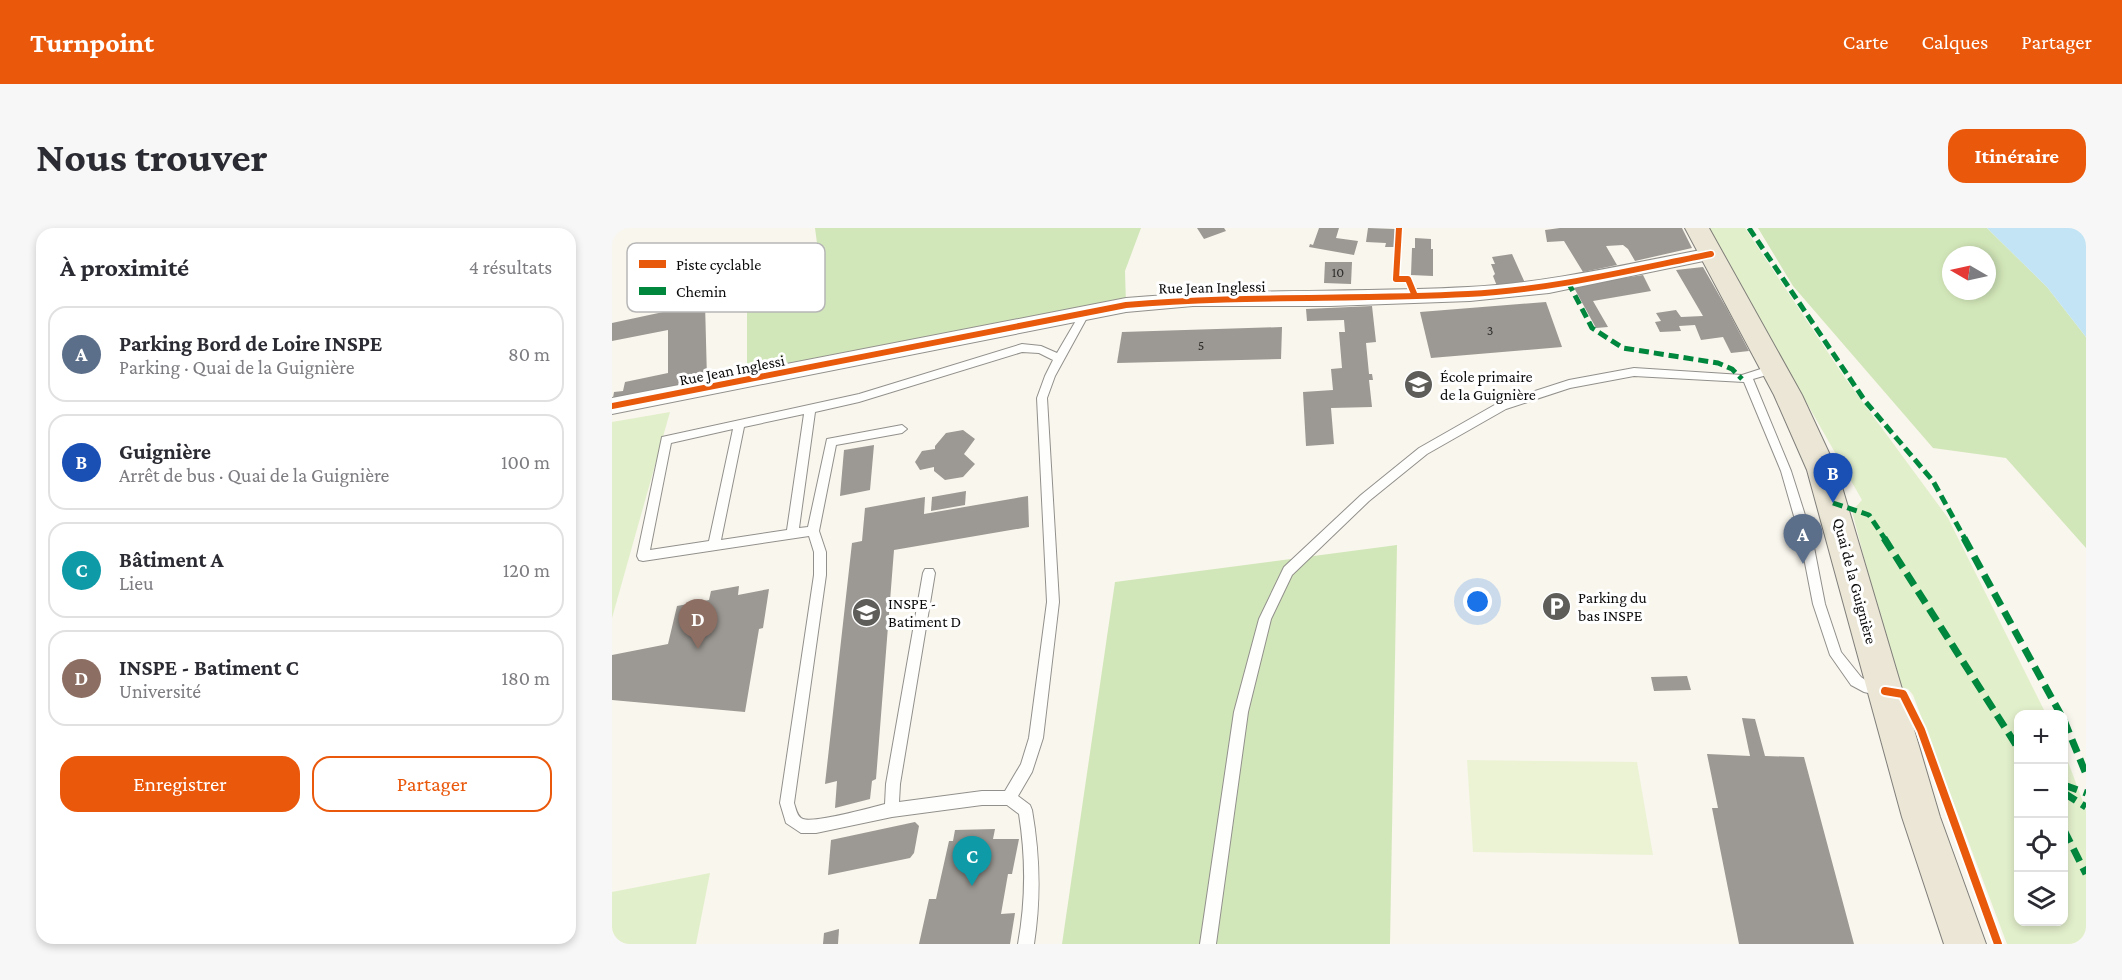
<!DOCTYPE html>
<html lang="fr">
<meta charset="utf-8">
<style>
:root{--surface:#fff;--page:#f7f7f7;--text:#2b2b33;--muted:#7c7c81;--line:#e1e1e2;--accent:#ea580c}
body{margin:0;font-family:"Crimson Pro",serif;background:var(--page);color:var(--text)}
.controls{position:absolute;right:18px;bottom:18px;display:grid;overflow:hidden;border-radius:12px;box-shadow:0 3px 9px #0003}
.controls button{width:54px;height:54px;display:grid;place-items:center;padding:0;border:0;border-bottom:2px solid var(--line);background:var(--surface);color:var(--text);font:30px sans-serif}
.compass{position:absolute;left:1330px;top:18px;width:54px;height:54px;border-radius:50%;background:var(--surface);box-shadow:0 3px 9px #0003;rotate:279deg}
.you{position:absolute;left:866px;top:374px;width:21px;height:21px;margin:-15px;border:4px solid #fff;border-radius:50%;background:#1a73e8;box-shadow:0 0 0 9px #1a73e833}
.badge{display:grid;place-items:center;width:39px;height:39px;border-radius:50%;background:var(--accent);color:#fff;font-size:20px;font-weight:700}
.pin{position:absolute;translate:-50% -50px;filter:drop-shadow(0 2px 3px #0008)}
.pin::after{content:'';position:absolute;top:32px;width:21px;height:18px;background:inherit;clip-path:polygon(0 0,100% 0,50% 100%)}
.list{margin:0;padding:0;list-style:none}
h2{display:flex;justify-content:space-between;align-items:center;height:78px;margin:0;padding:0 24px;font-size:26px}
h2 small{font-size:20px;font-weight:400;color:var(--muted)}
.list li{display:grid;grid-template-columns:39px 1fr auto;gap:18px;align-items:center;box-sizing:border-box;height:96px;margin:0 12px 12px;padding:0 12px;border:2px solid var(--line);border-radius:18px}
.list b{display:block;font-size:22px;white-space:nowrap}
.list p{margin:0;font-size:20px;white-space:nowrap;color:var(--muted)}
.list em{font-size:20px;font-style:normal;color:var(--muted)}
.actions{display:flex;gap:12px;padding:18px 24px}
.actions a{flex:1;padding:14px 0;border:2px solid var(--accent);border-radius:18px;text-align:center;font-size:21px;color:var(--accent)}
.actions .main{background:var(--accent);color:#fff}
.icon{flex:none;width:33px;height:33px;fill:none;stroke:currentColor;stroke-width:2;stroke-linecap:round;stroke-linejoin:round}
.map{position:relative;flex:none;width:1474px;height:716px;overflow:hidden;border-radius:18px}
header{display:flex;align-items:center;gap:36px;box-sizing:border-box;height:84px;padding:0 30px;background:var(--accent);color:#fff}
header strong{font-size:28px}
nav{display:flex;gap:33px;margin-inline-start:auto;font-size:21px}
.intro{display:flex;align-items:center;justify-content:space-between;box-sizing:border-box;height:144px;padding:0 36px}
h1{margin:0;font-size:42px}
.button{padding:15px 27px;border-radius:18px;background:var(--accent);color:#fff;font-size:21px;font-weight:700}
main{display:flex;gap:36px;padding:0 36px}
aside{flex:1;background:var(--surface);border-radius:18px;box-shadow:0 3px 9px #0003}
.map>svg:first-child{display:block}
</style>
<header>
<strong>Turnpoint</strong>
<nav><a>Carte</a><a>Calques</a><a>Partager</a></nav>
</header>
<div class="intro"><h1>Nous trouver</h1><a class="button">Itinéraire</a></div>
<main>
<aside>
<h2>À proximité<small>4 résultats</small></h2>
<ul class="list">
<li><span class="badge" style="background:#5c6f8a">A</span><div><b>Parking Bord de Loire INSPE</b><p>Parking · Quai de la Guignière</p></div><em>80 m</em></li>
<li><span class="badge" style="background:#1a4fb4">B</span><div><b>Guignière</b><p>Arrêt de bus · Quai de la Guignière</p></div><em>100 m</em></li>
<li><span class="badge" style="background:#0f9aa8">C</span><div><b>Bâtiment A</b><p>Lieu</p></div><em>120 m</em></li>
<li><span class="badge" style="background:#8d6e63">D</span><div><b>INSPE - Batiment C</b><p>Université</p></div><em>180 m</em></li>
</ul>
<div class="actions"><a class="main">Enregistrer</a><a>Partager</a></div>
</aside>
<div class="map">
<svg width="1474" height="716" viewBox="0 0 1474 716">
<rect width="100%" height="100%" fill="#f9f6ed"/>
<g fill="#e2efcb">
<path d="M1095 0H1133L1233 150 1336 290 1434 486 1406 487V694H1452V523L1474 582V716H1395L1301 467 1296 461 1285 459 1240 283 1250 272Z"/>
<path d="M58 184 0 390V194Z"/>
<path d="M98 645 84 716H0V664Z"/>
</g>
<g fill="#d2e7b9" fill-rule="evenodd">
<path d="M203 0H529L513 43 514 77 135 152V39L206 23Z"/>
<path d="M1146 0H1375L1435 59 1474 109V320L1394 230 1321 220 1181 58ZM1339 27H1375V63H1339Z"/>
<path d="M785 317 778 716H450L503 354Z"/>
</g>
<path fill="#ecf3d5" d="M855 532 1025 534 1041 627 861 624Z"/>
<path fill="#c2e4f5" d="M1375 0H1474V109L1435 59Z"/>
<g fill="#9c9893">
<path d="M585 0H612L614 3 592 11Z"/>
<path d="M707 0H727L724 10 746 13 742 27 697 19 698 16 701 17Z"/>
<path d="M756 0 783 1 782 19H773L774 15 754 14Z"/>
<path d="M948 0H1070L1080 20 1023 33 1016 21 1011 17 994 18 1005 37 971 44 952 13 935 14 933 2Z"/>
<path d="M803 10 819 11V21H821V48L799 47 800 20H803Z"/>
<path d="M900 26 913 55 885 58 881 48 883 46 879 36H883L880 29Z"/>
<path d="M713 34H740L739 56 712 55Z"/>
<path d="M1091 39 1115 81 1137 123 1119 125 1111 109 1089 112 1083 97 1067 98 1069 103 1048 104 1043 94 1049 93 1044 85 1064 82 1069 89 1091 88 1064 42Z"/>
<path d="M1031 47 1039 63 981 73 996 99 984 100 961 58Z"/>
<path d="M934 74 950 119 819 130 808 84Z"/>
<path d="M93 75 95 151 1 170 2 164 11 163 13 154 56 145V102L0 113V95Z"/>
<path d="M760 78 764 114 754 115 757 146H760L761 152H757L760 179 719 180 722 216 694 218 691 164 721 162 719 141 730 140 727 104H733L732 92 695 93 694 81Z"/>
<path d="M670 99 669 131 505 135 510 104Z"/>
<path d="M351 202 363 211 352 226 363 236 351 249 333 252 322 243V239L308 242 303 234 310 223 323 221V218L334 205Z"/>
<path d="M262 217 258 262 228 268 232 222Z"/>
<path d="M354 263 353 277 319 283 320 269Z"/>
<path d="M416 268 417 299 282 322 264 551 260 553 258 571 223 580 225 553 213 556 240 315 250 313 253 280 313 269 312 286Z"/>
<path d="M127 358 126 367 157 361 151 400 147 401 133 484 0 472V427L56 416 65 378 97 372 99 363Z"/>
<path d="M1075 448 1079 462 1042 463 1039 449Z"/>
<path d="M1130 490 1143 491 1153 528 1192 529 1242 716H1127L1100 580H1106L1095 526 1138 528Z"/>
<path d="M303 594 307 598 302 625 298 630 216 647 219 612Z"/>
<path d="M383 601 381 611H407L400 646H396L389 686 403 685 398 716H307L317 671H324L337 613H341L343 602Z"/>
<path d="M227 701 226 716H211L212 705Z"/>
</g>
<g fill="none" stroke-linecap="round" stroke-linejoin="round">
<defs>
<g id="service">
<path d="M472 83 477 86 443 148 435 170 447 374 431 510 420 544 406 568 418 577 420 582C428 628 429 670 422 716H406C414 672 414 630 407 586L395 577H370L280 589 204 605H189L174 595 168 575 202 347V324L197 308 31 333 27 332 25 328 50 209 247 166 410 116 429 118 445 125 469 84ZM410 124 427 125 441 132 433 148 425 170 435 374 417 510 409 536 393 563H370L287 574 288 556 323 345 321 341H313L311 345 274 556 273 576C258 580 203 595 191 591 185 589 184 581 182 575L214 347V324L207 303 224 217 290 205 295 201 290 197 215 211 196 299 187 300 203 184 247 174ZM192 186 175 302 109 312 132 199ZM121 201 97 313 38 322 59 215Z"/>
<path d="M1161 137 1166 141 1165 144 1141 151 1179 243 1200 309 1213 376 1229 424 1249 449 1255 453 1274 458 1275 462 1274 466 1269 468 1252 464 1239 457 1218 427 1201 376 1188 309 1169 243 1132 154 1022 148 958 160 894 181 815 226 757 273 680 347 659 391 636 484 604 716H588L622 484 647 391 672 339 749 267 807 220 886 175 957 152 1022 140 1130 147Z"/>
</g>
<path id="minor" d="M1099 20 1106 22 1109 26 1106 30 937 65 858 73 718 78H581L514 84 0 186V170L514 70C628 60 742 65 856 59 938 55 1019 35 1099 20Z"/>
<path id="primary" d="M1073 0H1097L1190 167 1225 242 1328 589 1374 716H1332L1290 589 1195 242 1162 167Z"/>
</defs>
<use href="#service" stroke="#92908c" stroke-width="2"/>
<use href="#minor" stroke="#92908c" stroke-width="2"/>
<use href="#primary" stroke="#7f7e7a" stroke-width="2"/>
<use href="#service" fill="#fefefc" fill-rule="evenodd"/>
<use href="#minor" fill="#fefefc" fill-rule="evenodd"/>
<use href="#primary" fill="#ebe6d5" fill-rule="evenodd"/>
<g stroke="#00873e" stroke-width="5" stroke-dasharray="10 5" stroke-linecap="butt">
<path d="M1137 0 1253 173 1321 253 1353 311"/>
<path d="M956 54 980 100 1011 120 1106 135 1120 141 1130 151"/>
<path d="M1221 275 1257 287 1273 311"/>
</g>
<g stroke="#00873e" stroke-width="7" stroke-dasharray="14 7" stroke-linecap="butt">
<path d="M1272 310 1406 520"/>
<path d="M1352 310 1449 487"/>
<path d="M1452 492 1474 546"/>
<path d="M1452 557 1474 565"/>
<path d="M1452 565 1474 579"/>
<path d="M1452 602 1474 646"/>
</g>
<defs>
<g id="cycleway-far1">
<path d="M787 0 784 51H796L803 68"/>
<path d="M0 178 514 77C628 67 742 72 856 66 938 62 1019 42 1099 26"/>
</g>
<path id="cycleway" d="M1273 463 1291 466 1309 502 1386 716"/>
</defs>
<use href="#cycleway-far1" stroke="#fff" stroke-width="9"/>
<use href="#cycleway" stroke="#fff" stroke-width="12"/>
<use href="#cycleway-far1" stroke="#e8590c" stroke-width="6"/>
<use href="#cycleway" stroke="#e8590c" stroke-width="8"/>
</g>
<defs>
<symbol id="school-disc" viewBox="-11 -11 22 22"><circle r="9.5" fill="#5e5d59" stroke="#fff"/><path d="M0-5L7-2L0 1L-7-2ZM-4 1L0 2.5L4 1V4Q0 6-4 4Z" fill="#fff"/></symbol>
<symbol id="parking-disc" viewBox="-11 -11 22 22"><circle r="9.5" fill="#5e5d59" stroke="#fff"/><path d="M-3.5-5.5H1a3.5 3.5 0 0 1 0 7H-1V5.5H-3.5ZM-1-3.4V-.6H.8a1.4 1.4 0 0 0 0-2.8Z" fill="#fff"/></symbol>
<symbol id="university-disc" viewBox="-11 -11 22 22"><circle r="9.5" fill="#5e5d59" stroke="#fff"/><path d="M0-5L7-2L0 1L-7-2ZM-4 1L0 2.5L4 1V4Q0 6-4 4Z" fill="#fff"/></symbol>
</defs>
<g fill-rule="evenodd">
<use href="#school-disc" x="790" y="140" width="33" height="33"/>
<use href="#parking-disc" x="928" y="362" width="33" height="33"/>
<use href="#university-disc" x="238" y="368" width="33" height="33"/>
</g>
<g text-anchor="middle" dominant-baseline="central" stroke-width="6" stroke-linejoin="round" paint-order="stroke">
<g font-size="14" fill="#2e2e2c">
<text x="726" y="44">10</text>
<text x="878" y="102">3</text>
<text x="589" y="117">5</text>
</g>
<g font-size="16" fill="#0a0a0a" stroke="#fff">
<text transform="translate(600 59) rotate(-1)">Rue Jean Inglessi</text>
<text transform="translate(120 142) rotate(-11)">Rue Jean Inglessi</text>
<text transform="translate(1243 353) rotate(75)">Quai de la Guignière</text>
</g>
<g font-size="16" fill="#0a0a0a" stroke="#fff" text-anchor="start">
<text x="828" y="148">École primaire<tspan x="828" dy="18">de la Guignière</tspan></text>
<text x="966" y="369">Parking du<tspan x="966" dy="18">bas INSPE</tspan></text>
<text x="276" y="375">INSPE -<tspan x="276" dy="18">Batiment D</tspan></text>
</g>
</g>
<rect x="15" y="15" width="198" height="69" rx="9" fill="#fff" stroke="#b6b6b6" stroke-width="1.5"/>
<rect x="27" y="32" width="27" height="8" fill="#e8590c"/>
<rect x="27" y="59" width="27" height="8" fill="#00873e"/>
<g font-size="16" fill="#0a0a0a">
<text x="64" y="42">Piste cyclable</text>
<text x="64" y="69">Chemin</text>
</g>
</svg>
<div class="controls">
<button>+</button>
<button>−</button>
<button><svg class="icon" aria-label="locate" viewBox="0 0 24 24"><circle cx="12" cy="12" r="6"/><path d="M12 2v4M12 18v4M2 12h4M18 12h4"/></svg></button>
<button><svg class="icon" aria-label="layers" viewBox="0 0 24 24"><path d="M12 4l9 5-9 5-9-5zM3 14l9 5 9-5"/></svg></button>
</div>
<svg class="compass" viewBox="-18 -18 36 36"><path d="M0-13l5 13h-10z" fill="#e53935"/><path d="M0 13l5-13h-10z" fill="#7c7c81"/></svg>
<div class="you"></div>
<div class="pin badge" style="left:1191px;top:336px;background:#5c6f8a">A</div>
<div class="pin badge" style="left:1221px;top:275px;background:#1a4fb4">B</div>
<div class="pin badge" style="left:360px;top:658px;background:#0f9aa8">C</div>
<div class="pin badge" style="left:86px;top:421px;background:#8d6e63">D</div>
</div>
</main>
